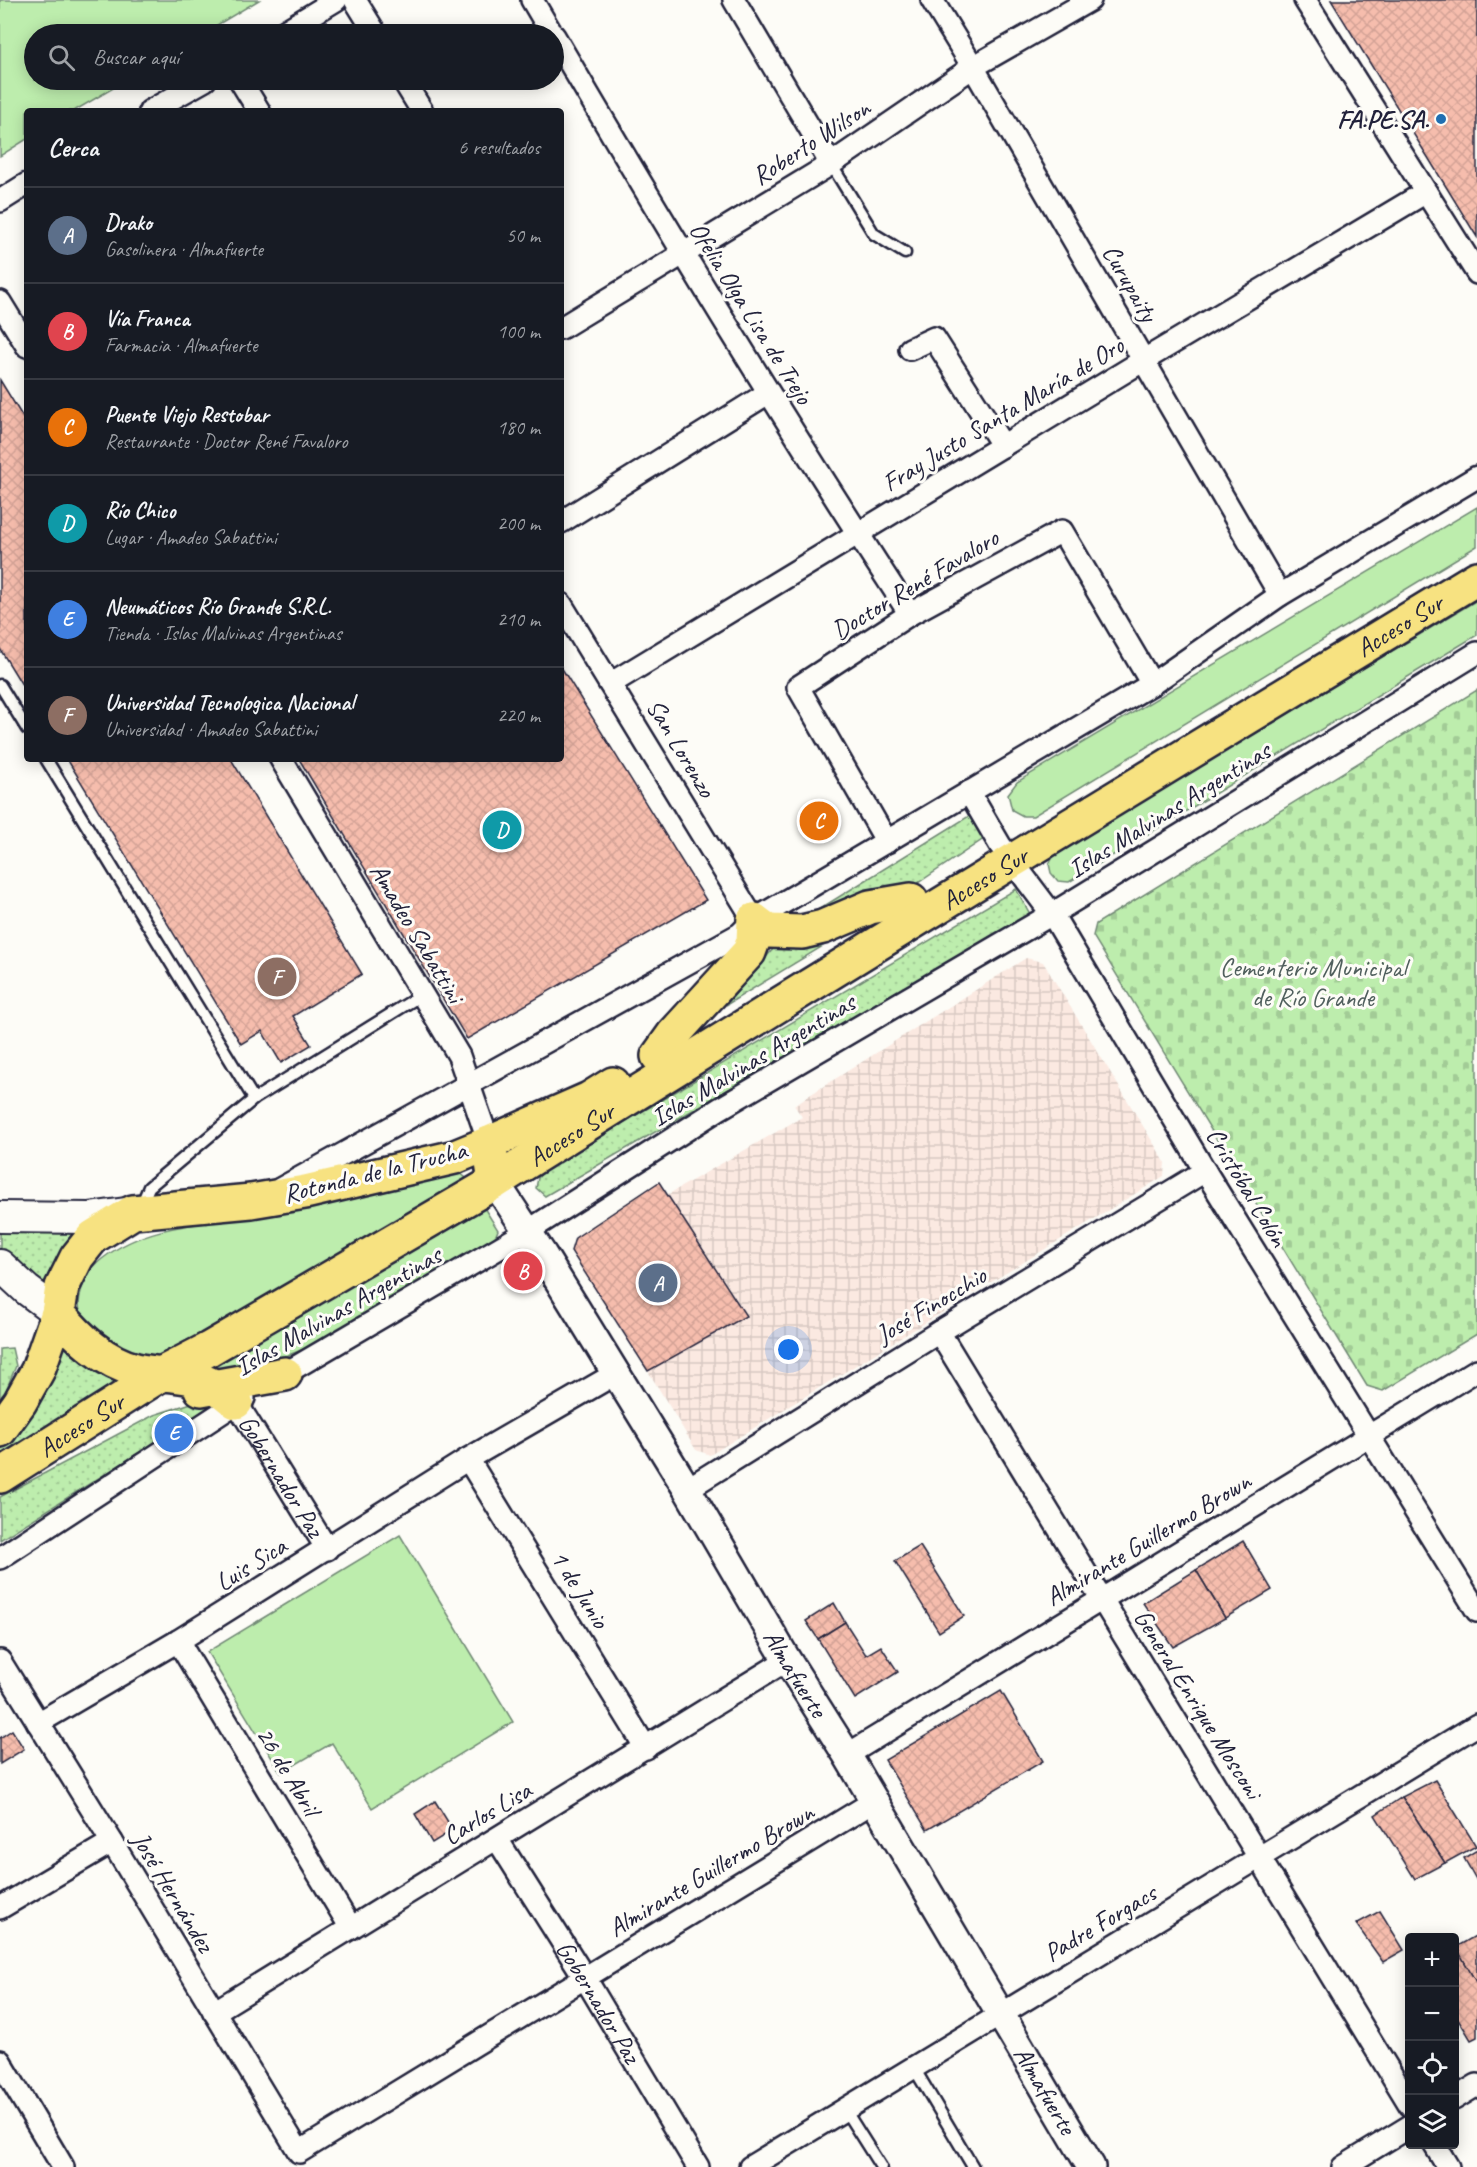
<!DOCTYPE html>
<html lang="es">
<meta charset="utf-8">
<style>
:root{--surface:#171b24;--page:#242831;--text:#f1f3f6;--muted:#9ea1a6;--line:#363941;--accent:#1f6fb2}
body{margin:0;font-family:Caveat,sans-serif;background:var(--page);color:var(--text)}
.controls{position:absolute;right:18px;bottom:18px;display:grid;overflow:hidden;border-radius:6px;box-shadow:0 3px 15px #0003}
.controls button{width:54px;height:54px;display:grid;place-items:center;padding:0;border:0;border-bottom:2px solid var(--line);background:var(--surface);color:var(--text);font:30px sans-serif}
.you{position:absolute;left:789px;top:1350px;width:21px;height:21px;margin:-15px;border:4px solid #fff;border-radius:50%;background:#1a73e8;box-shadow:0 0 0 9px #1a73e833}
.badge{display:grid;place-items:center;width:39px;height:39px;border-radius:50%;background:var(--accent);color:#fff;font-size:20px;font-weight:700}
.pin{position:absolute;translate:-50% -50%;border:3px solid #fff;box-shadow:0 2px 6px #0006}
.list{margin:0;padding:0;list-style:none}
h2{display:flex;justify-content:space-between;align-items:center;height:78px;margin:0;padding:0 24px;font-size:26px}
h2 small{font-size:20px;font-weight:400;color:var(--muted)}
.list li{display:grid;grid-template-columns:39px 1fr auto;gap:18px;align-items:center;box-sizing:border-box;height:96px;padding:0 24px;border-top:2px solid var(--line)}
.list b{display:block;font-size:22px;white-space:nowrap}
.list p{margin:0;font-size:20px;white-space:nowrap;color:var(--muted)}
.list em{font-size:20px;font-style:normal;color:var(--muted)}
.icon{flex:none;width:33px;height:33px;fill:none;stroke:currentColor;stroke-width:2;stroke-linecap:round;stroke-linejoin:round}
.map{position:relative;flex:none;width:1477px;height:2167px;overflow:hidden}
.search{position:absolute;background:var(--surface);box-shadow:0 3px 15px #0003;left:24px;top:24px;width:540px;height:66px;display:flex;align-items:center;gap:15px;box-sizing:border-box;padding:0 21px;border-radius:33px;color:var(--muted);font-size:22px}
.panel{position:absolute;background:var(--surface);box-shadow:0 3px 15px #0003;left:24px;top:108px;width:540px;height:654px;border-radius:6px}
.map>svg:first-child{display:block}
</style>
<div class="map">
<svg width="1477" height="2167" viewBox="0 0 1477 2167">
<defs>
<pattern id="industrial-grid" width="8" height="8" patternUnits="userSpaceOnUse" patternTransform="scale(1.5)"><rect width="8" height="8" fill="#fbe9e1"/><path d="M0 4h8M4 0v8" fill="none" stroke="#d7c8c2"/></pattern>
<pattern id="grass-dots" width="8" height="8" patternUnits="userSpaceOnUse" patternTransform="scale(1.5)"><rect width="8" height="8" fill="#bdedad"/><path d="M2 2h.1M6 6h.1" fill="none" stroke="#a2cb96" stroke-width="1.8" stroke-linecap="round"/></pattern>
<pattern id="cemetery-stones" width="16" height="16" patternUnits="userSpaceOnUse" patternTransform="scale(1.5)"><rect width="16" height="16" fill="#bdedad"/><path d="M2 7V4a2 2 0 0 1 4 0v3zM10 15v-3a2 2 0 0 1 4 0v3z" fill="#a2cb96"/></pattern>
<pattern id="building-cross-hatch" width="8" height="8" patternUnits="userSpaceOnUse" patternTransform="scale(1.5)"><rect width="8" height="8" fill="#f6bdad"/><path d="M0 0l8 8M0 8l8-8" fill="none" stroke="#d3a296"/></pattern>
</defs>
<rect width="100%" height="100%" fill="#fdfcf7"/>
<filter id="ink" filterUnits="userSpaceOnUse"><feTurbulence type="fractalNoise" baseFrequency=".0167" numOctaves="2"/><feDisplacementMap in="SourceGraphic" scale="12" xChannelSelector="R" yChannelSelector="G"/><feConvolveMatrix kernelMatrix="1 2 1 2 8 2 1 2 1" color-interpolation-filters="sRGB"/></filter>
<g filter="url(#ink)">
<path fill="url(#industrial-grid)" d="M1026 958 1043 962 1165 1162 1164 1176 710 1455 696 1450 648 1371 746 1315 667 1195 802 1117 794 1105Z"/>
<g fill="url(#grass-dots)" stroke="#708874" stroke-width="1.5">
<path d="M969 816 985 838 909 889 872 893 813 913Z"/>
<path d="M1016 889 1030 914 545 1196 536 1188 538 1178 544 1170Z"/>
<path d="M801 942 828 943 726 1005 778 943Z"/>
<path d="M0 1229 89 1232 44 1292 16 1261 0 1249Z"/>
<path d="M61 1333 111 1378 126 1387 0 1464V1451L18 1427Z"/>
<path d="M12 1348 16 1366 0 1404V1349Z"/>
<path d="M210 1397 223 1400 0 1540V1497L154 1415Z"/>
</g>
<path fill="url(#cemetery-stones)" stroke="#708874" stroke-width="1.5" d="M1477 690V1334L1383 1391 1367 1386 1093 936 1096 924Z"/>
<g fill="#bdedad" stroke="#708874" stroke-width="1.5">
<path d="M0 0H259L202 34H34V80H127L74 111H27V139L0 156Z"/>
<path d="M1477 507V546L1033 816H1023L1012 810 1008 794 1017 782Z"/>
<path d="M1477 600V635L1069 882 1058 881 1051 873 1049 864 1055 854Z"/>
<path d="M459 1172 466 1178 467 1185 186 1346C169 1353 152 1361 134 1357 126 1355 117 1347 111 1342 104 1338 94 1333 88 1327 69 1307 84 1273 102 1259 149 1222 211 1224 267 1214 331 1202 395 1186 459 1172Z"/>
<path d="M481 1203 498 1230 496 1235 492 1240 304 1349 268 1363 203 1372Z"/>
<path d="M400 1535 513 1722 372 1808 332 1743 281 1773 207 1652Z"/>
</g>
<g fill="url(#building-cross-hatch)" stroke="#22223b" stroke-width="1.5">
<path d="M1331 0H1477V237Z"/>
<path d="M0 380 27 424V693L0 649Z"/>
<path d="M561 667 706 900 467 1039 299 759H561Z"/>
<path d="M67 759H231L362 974 293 1016 311 1045 281 1063 262 1031 241 1044Z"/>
<path d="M659 1182 746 1316 648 1371 571 1251 575 1238Z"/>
<path d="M1243 1541 1272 1590 1225 1618 1196 1570Z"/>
<path d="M920 1546 964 1616 939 1632 895 1561Z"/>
<path d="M1196 1570 1225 1618 1173 1647 1143 1603Z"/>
<path d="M834 1603 845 1622 818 1639 806 1621Z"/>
<path d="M845 1622 866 1655 881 1646 898 1672 855 1699 818 1639Z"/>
<path d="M1001 1691 1043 1761 927 1830 885 1760Z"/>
<path d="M12 1730 24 1749 0 1764V1738Z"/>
<path d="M1435 1780 1476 1846 1445 1863 1402 1797Z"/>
<path d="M1402 1797 1445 1863 1415 1879 1375 1815Z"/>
<path d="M435 1801 453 1830 432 1843 415 1814Z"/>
<path d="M1477 1850V1881L1464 1858Z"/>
<path d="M1380 1911 1404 1950 1383 1962 1356 1924Z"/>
<path d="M1477 1935V1984L1456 1947Z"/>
<path d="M1456 1947 1477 1984V2037L1471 2040 1454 2012Z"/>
</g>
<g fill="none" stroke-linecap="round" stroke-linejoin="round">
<defs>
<g id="service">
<path d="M831 164 874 234 905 253"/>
<path d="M0 685 27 729"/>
<path d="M46 759 254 1099"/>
<path d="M141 1206 149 1187 254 1099 423 994"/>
<path d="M914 2068 973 2167"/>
<path d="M845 2110 881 2167"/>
</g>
<g id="minor">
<path d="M355 0 376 34"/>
<path d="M532 0 552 34"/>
<path d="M734 0 831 164"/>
<path d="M932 0 973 67 1280 595"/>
<path d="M1305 0 1477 273"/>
<path d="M280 34 336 0"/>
<path d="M554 36C668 231 786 424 910 614"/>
<path d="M240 80 259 111"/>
<path d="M403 80 422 111"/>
<path d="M150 111 205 80"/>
<path d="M0 201 27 184"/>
<path d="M0 302 27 346"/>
<path d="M561 328 831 164 973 67 1090 0"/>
<path d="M910 349 934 338 1003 446"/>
<path d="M561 522 768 393"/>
<path d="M561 604 754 920"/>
<path d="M610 684 1144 360 1426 192"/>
<path d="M281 759 459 1056 489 1143"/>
<path d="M969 792 1000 845 1052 914 1205 1171 1477 1611"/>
<path d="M887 842 798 687 910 614 1062 531 1152 684"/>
<path d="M280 1189 740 934 754 920 1152 684 1280 595 1477 477"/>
<path d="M939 1332 1410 2105"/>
<path d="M274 1380 528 1231 719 1109 1052 914 1477 653"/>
<path id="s1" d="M236 1402 327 1549"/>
<path d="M468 1459 646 1748"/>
<path d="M687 1489 939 1332 1205 1171"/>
<path d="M0 1558 244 1398"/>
<path d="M178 1641 351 1928"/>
<path d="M0 1661 112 1842 299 2152 873 1802"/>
<path d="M38 1723 178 1641 468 1459 615 1374"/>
<path d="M847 1755 1477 1370"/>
<path id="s2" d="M497 1839 585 1978 698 2167"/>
<path d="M0 1908 112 1842"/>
<path d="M214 2012 787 1660"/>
<path d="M0 2061 63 2167"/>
<path d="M1454 2099 1477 2085"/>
<path d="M1434 2144 1448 2167"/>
<path d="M750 2167 1477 1725"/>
<path d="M1343 2167 1410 2126"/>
</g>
<g id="tertiary">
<path id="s3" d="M495 1182 543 1255 687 1489 787 1660 847 1755 1091 2167"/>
</g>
<g id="secondary">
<path d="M0 1217 89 1218 133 1212"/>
<path d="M0 1265 27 1290 58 1313"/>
</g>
<g id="primary">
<path d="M754 920 769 931 802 932 823 927 870 907 911 900"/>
<path d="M658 1056 673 1035 749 952 753 941 754 920"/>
<path d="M489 1143 589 1099 613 1084"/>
<path id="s4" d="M495 1182C820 977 1149 777 1477 578"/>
<path d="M201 1389 285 1374"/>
<path d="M0 1430 20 1402 38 1370 58 1313"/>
<path id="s5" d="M0 1476 163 1373 209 1349 495 1182 489 1143 455 1157 305 1192 251 1201 133 1212 93 1237 77 1257 62 1287 58 1313C79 1338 104 1362 136 1370 162 1376 190 1373 214 1386 222 1390 229 1397 236 1402"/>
</g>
</defs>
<use href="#service" stroke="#22223b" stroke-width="15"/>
<use href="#minor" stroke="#22223b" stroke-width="26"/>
<use href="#tertiary" stroke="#22223b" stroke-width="32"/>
<use href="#secondary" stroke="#22223b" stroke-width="34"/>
<use href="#primary" stroke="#22223b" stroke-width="38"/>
<use href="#service" stroke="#fdfcf7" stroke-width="10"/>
<use href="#minor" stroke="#fdfcf7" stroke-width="21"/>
<use href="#tertiary" stroke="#fdfcf7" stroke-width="27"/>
<use href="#secondary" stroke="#fdfcf7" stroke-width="30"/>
<use href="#primary" stroke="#f7e281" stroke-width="33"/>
</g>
</g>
<circle fill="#1f6fb2" stroke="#fdfcf7" stroke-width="2" cx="1441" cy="119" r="6"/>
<g text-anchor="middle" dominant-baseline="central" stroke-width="6" stroke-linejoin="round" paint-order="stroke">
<g font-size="26" font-weight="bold" fill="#22223b" stroke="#fdfcf7" text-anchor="end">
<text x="1429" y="119">FA.PE.SA.</text>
</g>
<g font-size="26" fill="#22223b" stroke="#fdfcf7">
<text transform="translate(811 142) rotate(-33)">Roberto Wilson</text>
<text transform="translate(1130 283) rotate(60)">Curupaity</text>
<text transform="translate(751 313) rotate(58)">Ofelia Olga Lisa de Trejo</text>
<text transform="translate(1003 414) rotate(-31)">Fray Justo Santa María de Oro</text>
<text transform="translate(915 584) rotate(-31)">Doctor René Favaloro</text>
<text stroke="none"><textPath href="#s4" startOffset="1062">Acceso Sur</textPath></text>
<text transform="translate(681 748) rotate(59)">San Lorenzo</text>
<text transform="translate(1169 810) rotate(-32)">Islas Malvinas Argentinas</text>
<text stroke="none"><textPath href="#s4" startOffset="576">Acceso Sur</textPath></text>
<text transform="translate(417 933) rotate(59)">Amadeo Sabattini</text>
<text transform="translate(753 1060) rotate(-31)">Islas Malvinas Argentinas</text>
<text stroke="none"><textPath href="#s4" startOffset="90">Acceso Sur</textPath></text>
<text transform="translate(375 1172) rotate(-14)">Rotonda de la Trucha</text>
<text transform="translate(1247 1187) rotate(59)">Cristóbal Colón</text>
<text transform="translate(931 1305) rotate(-31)">José Finocchio</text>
<text transform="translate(338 1311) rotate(-30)">Islas Malvinas Argentinas</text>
<text stroke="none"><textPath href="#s5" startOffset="96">Acceso Sur</textPath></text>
<text stroke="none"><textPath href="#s1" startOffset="87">Gobernador Paz</textPath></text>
<text transform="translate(1148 1539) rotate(-31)">Almirante Guillermo Brown</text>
<text transform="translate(251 1564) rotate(-32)">Luis Sica</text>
<text transform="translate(580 1589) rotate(58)">1 de Junio</text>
<text stroke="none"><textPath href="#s3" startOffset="576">Almafuerte</textPath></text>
<text transform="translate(1198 1704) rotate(58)">General Enrique Mosconi</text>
<text transform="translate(288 1771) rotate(59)">26 de Abril</text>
<text transform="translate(487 1813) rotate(-31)">Carlos Lisa</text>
<text transform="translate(711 1870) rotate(-31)">Almirante Guillermo Brown</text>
<text transform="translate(173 1892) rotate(59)">José Hernández</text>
<text transform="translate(1100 1923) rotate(-31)">Padre Forgacs</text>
<text stroke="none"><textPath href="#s2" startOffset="192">Gobernador Paz</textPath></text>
<text stroke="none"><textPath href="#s3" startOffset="1062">Almafuerte</textPath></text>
</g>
<g font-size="26" fill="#505f5d" stroke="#fdfcf7">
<text x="1313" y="967">Cementerio Municipal<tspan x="1313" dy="30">de Río Grande</tspan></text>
</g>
</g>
</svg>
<div class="controls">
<button>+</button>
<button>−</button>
<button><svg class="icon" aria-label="locate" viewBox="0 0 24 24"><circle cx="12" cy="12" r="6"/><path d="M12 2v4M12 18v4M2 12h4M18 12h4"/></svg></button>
<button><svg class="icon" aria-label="layers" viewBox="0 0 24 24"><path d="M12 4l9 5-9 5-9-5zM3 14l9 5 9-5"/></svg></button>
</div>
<div class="you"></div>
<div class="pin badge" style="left:658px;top:1283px;background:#5c6f8a">A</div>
<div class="pin badge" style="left:523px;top:1271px;background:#e0444e">B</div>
<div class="pin badge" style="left:819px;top:821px;background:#e8710a">C</div>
<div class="pin badge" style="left:502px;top:830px;background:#0f9aa8">D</div>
<div class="pin badge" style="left:174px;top:1433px;background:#3f7fe0">E</div>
<div class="pin badge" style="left:277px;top:977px;background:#8d6e63">F</div>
<div class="search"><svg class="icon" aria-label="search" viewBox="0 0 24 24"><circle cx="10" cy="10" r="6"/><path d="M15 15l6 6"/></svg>Buscar aquí</div>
<section class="panel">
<h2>Cerca<small>6 resultados</small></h2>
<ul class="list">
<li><span class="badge" style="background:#5c6f8a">A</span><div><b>Drako</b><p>Gasolinera · Almafuerte</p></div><em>50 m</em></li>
<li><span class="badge" style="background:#e0444e">B</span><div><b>Vía Franca</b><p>Farmacia · Almafuerte</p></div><em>100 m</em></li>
<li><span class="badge" style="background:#e8710a">C</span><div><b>Puente Viejo Restobar</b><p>Restaurante · Doctor René Favaloro</p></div><em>180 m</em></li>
<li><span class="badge" style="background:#0f9aa8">D</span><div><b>Río Chico</b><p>Lugar · Amadeo Sabattini</p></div><em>200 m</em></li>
<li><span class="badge" style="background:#3f7fe0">E</span><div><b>Neumáticos Río Grande S.R.L.</b><p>Tienda · Islas Malvinas Argentinas</p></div><em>210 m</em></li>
<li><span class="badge" style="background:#8d6e63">F</span><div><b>Universidad Tecnologica Nacional</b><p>Universidad · Amadeo Sabattini</p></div><em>220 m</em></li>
</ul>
</section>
</div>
